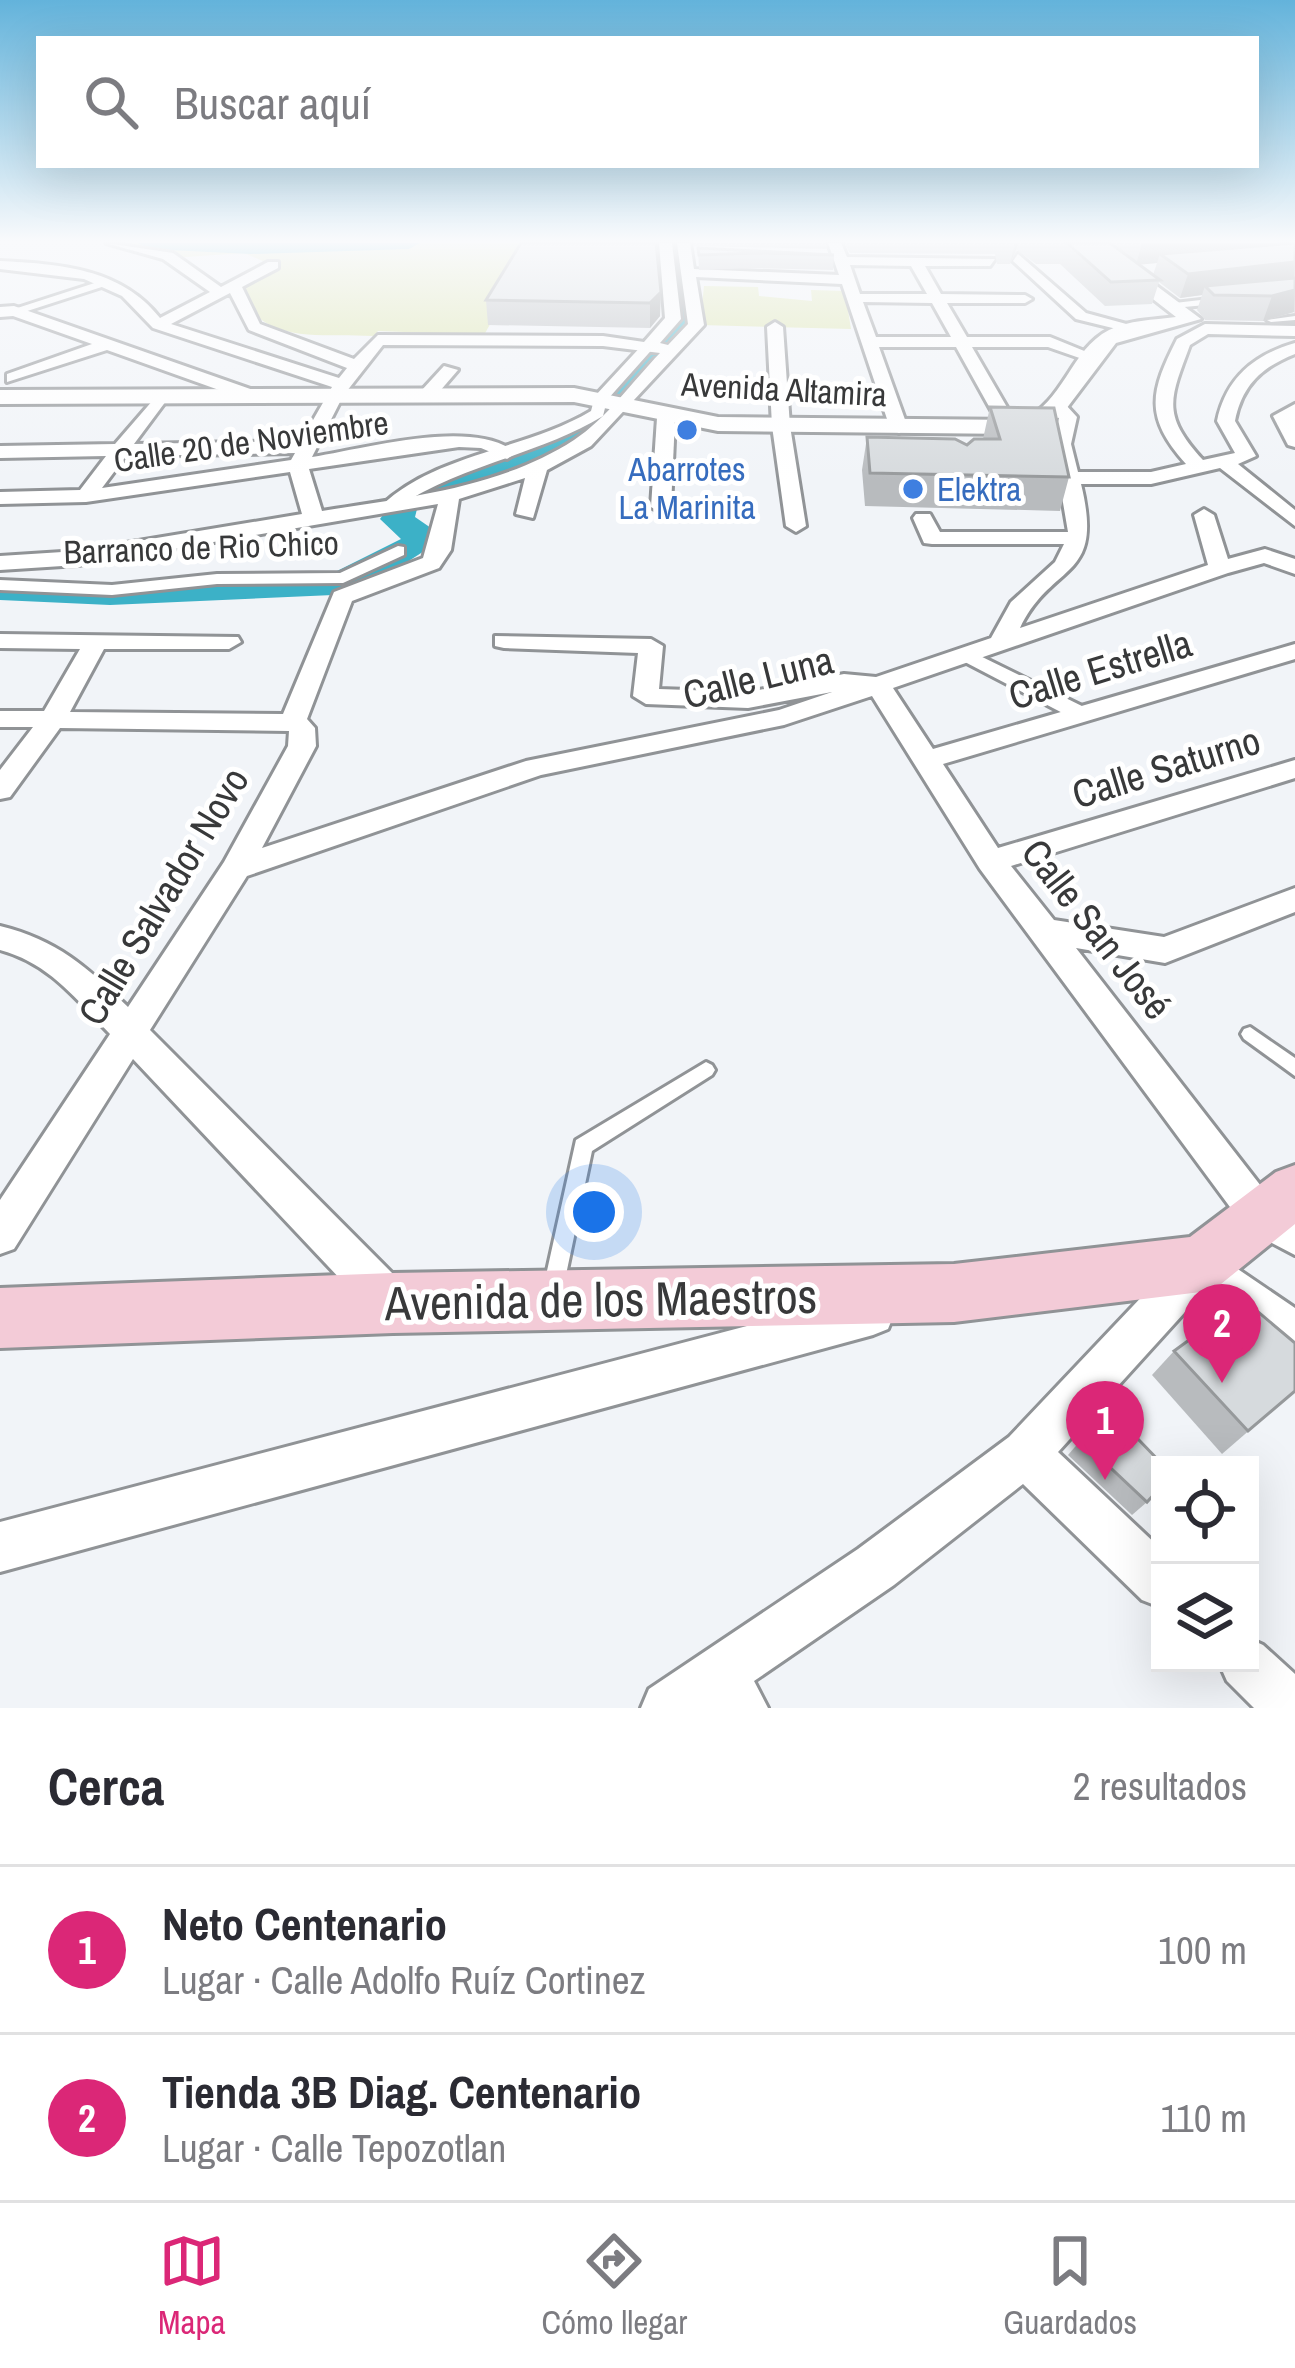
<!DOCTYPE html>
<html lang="es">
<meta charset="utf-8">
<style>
:root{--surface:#fff;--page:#f2f2f3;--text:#2b2b33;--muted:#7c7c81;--line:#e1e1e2;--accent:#db2777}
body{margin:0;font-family:"Archivo Narrow",sans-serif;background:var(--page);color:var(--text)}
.controls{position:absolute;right:36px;bottom:36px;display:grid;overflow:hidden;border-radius:0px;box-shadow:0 12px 48px #0002}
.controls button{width:108px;height:108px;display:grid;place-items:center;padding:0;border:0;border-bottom:3px solid var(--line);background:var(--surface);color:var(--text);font:60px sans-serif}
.you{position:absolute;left:594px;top:1212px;width:42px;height:42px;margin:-30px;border:9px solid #fff;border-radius:50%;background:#1a73e8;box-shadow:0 0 0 18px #1a73e833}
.badge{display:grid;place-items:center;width:78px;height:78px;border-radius:50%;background:var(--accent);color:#fff;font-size:39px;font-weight:700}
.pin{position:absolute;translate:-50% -99px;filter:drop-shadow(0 3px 6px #0008)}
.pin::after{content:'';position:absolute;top:63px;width:42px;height:36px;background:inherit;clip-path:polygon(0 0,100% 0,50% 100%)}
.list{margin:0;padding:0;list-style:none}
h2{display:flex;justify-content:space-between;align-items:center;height:156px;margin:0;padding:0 48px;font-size:51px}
h2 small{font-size:39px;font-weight:400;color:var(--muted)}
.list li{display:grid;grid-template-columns:78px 1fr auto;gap:36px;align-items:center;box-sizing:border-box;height:168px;padding:0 48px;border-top:3px solid var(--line)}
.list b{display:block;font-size:45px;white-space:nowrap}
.list p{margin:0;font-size:39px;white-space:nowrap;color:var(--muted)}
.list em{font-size:39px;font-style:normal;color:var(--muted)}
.icon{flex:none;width:66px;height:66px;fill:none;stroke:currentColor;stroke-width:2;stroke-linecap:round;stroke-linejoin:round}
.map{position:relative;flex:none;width:1295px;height:1708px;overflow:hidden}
.search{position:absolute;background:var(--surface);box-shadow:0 12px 48px #0002;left:36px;right:36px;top:36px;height:132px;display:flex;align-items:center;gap:30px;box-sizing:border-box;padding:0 42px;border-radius:0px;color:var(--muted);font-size:45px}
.sheet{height:492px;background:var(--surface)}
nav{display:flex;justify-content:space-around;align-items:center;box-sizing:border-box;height:168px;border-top:3px solid var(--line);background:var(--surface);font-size:33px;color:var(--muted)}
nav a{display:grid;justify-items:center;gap:6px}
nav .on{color:var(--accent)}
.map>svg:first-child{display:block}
</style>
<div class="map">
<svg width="1295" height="1708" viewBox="0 0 1295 1708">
<rect width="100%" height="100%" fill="#f1f4f8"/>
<g fill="#dbe4aa">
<path d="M112 243H536L484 335 378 331 374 336C315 333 263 346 234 286L272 265 244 253 171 258Z"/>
<path d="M704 286 758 287 759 296 812 301 811 290 845 291 851 329 700 325Z"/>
</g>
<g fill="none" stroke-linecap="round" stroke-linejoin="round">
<g fill="#3cb1c7" fill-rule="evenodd">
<path d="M138 243H420L409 249 251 254 148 249Z"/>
<path d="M665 243H687L702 322 699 327 598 435 527 472 436 504 418 505 415 517 431 528 435 544 367 588 333 595 110 605 0 600V578L110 583 333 573 401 539 380 519 392 502 412 501 414 490 505 458 578 423 677 321Z"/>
</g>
<defs>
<g id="service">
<path d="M1295 316V320L1271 322 1267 320Z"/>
<path d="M1250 1027 1295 1058V1076L1244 1039 1241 1034 1244 1029Z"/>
<path d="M706 1062 712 1065 715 1070 712 1075 592 1151 563 1289 560 1296 553 1299 546 1296 543 1289 576 1140Z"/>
</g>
<g id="pedestrian">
<path d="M107 279 111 284 18 314 8 311Z"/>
<path d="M645 342 656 345 607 400 603 416C537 456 458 465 395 509L381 506C436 453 526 450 591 411L595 396Z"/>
<path d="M398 546 404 547V555L343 583 217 584 112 595 0 590V580L112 585 217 574 340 573Z"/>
<path d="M970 651 1090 710 1093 715 1083 721 1076 720 963 661 960 657Z"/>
</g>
<g id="minor">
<path d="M106 243 173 253 221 287 268 262H278V268L242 287 260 324 354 359 378 335 603 336 644 342 665 318 659 243H672L681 319 660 343 668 345 688 324 677 243H690L694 269 839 275 828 243H841L847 257 995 259 990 266H925L941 294 1025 295 1032 299 1025 303H947L967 337H1050L1099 357 1091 362 1048 347H972L1019 428 1010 433 1001 428 956 347H879L908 428 899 433 890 428 842 284 696 277 704 325 591 446 547 470 533 518 516 514 525 478 459 499 451 550 439 568 352 601 307 719 315 728 316 746 262 848 526 761 779 710 832 692 748 708 646 704 633 696 638 653 504 648 495 646V636L651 639 663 646 659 689 748 692 844 674 876 677 991 638 1011 602 1055 562 1064 544H932L924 543 913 518 916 514H930L940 532H1068L1053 444 1059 418 1050 408 1053 404H1065L1077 417 1071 444 1078 472H1151L1186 464C1144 417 1150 392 1177 339L1205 324 1295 326V336L1208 334 1190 345C1170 399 1161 414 1203 460L1235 453 1217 421C1226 378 1254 355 1295 343V354C1262 367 1242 385 1235 421L1256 456 1238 464 1295 510V526L1220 468 1151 484H1081C1105 582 1053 560 1020 628L1208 565 1194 515 1204 509 1214 515 1228 559 1265 549 1295 559V574L1264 563 1228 573 893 688 933 749 1295 644V659L943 764 998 848 1295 760V778L1011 866 1054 920 1164 937 1295 888V912L1165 963 1076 948 1275 1204 1295 1215V1255L1247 1230 980 869 872 696 784 725 541 775 247 876 150 1030 406 1287 412 1302 406 1317 391 1323 376 1317 133 1059 14 1249 0 1254V1200L110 1034C76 999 49 963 0 950V926C57 940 87 967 128 1007L224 862 288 746 289 731 60 728 10 797 0 799V770L33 727H0V711H44L80 649 0 648V634L238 637 241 642 229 649H104L70 712 283 714 334 592 423 558 438 504 78 565 0 570V556L78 551 302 514 290 472 86 502 0 504V492L80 490 106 456 0 458V446L115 444 160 392 169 397 134 444 301 441 332 387 153 328 122 296 84 279 0 269V261C59 264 121 268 160 318L210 292 163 259ZM850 265 911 266 927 294H860ZM230 293 249 330 347 368 339 378 171 324ZM863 302 932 303 951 337H876ZM383 345 603 346 660 353C633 381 606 419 574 440 500 488 407 497 322 511L309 469 459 447 481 448 507 459 516 453C474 417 364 449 312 457L343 396ZM295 453 291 460 102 488 126 456Z"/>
<path d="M1018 254 1086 313 1141 328 1133 333 1076 319 1013 261Z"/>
<path d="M1295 289V297L1173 308 1166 304Z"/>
<path d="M14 306 259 392 262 396 247 400 107 350 7 382V374L92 344 13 316 0 317V307Z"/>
<path d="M775 322 783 327 790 426 806 526 796 532 786 526 772 426 767 327Z"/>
<path d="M444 366 458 370 433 399H421V391Z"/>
<path d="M1295 404V447L1288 445 1273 416Z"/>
<path d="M666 413 675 418 671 507 661 513 651 507 657 418Z"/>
<path d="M1201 1244 1295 1308V1357L1204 1291 1058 1452 1160 1548V1607L1142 1600 1023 1484 894 1585 754 1681 768 1708H641L649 1689 858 1549 1009 1437 1186 1250Z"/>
<path d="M873 1293 888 1299 894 1314 888 1329 873 1335 0 1572V1522Z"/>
<path d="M1250 1639 1263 1645 1295 1674V1708H1254L1227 1681 1219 1663H1250Z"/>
</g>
<path id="tertiary" d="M1081 243H1099L1201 319 1116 343 1060 417 1025 434 718 431 574 402 0 404V390L574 388 718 417 1022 420C1064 403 1070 350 1109 330 1129 320 1153 320 1176 317Z"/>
<path id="secondary" d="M1295 1165V1224L1221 1284 1201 1292 954 1322 393 1333 0 1348V1288L393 1273 954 1264 1190 1237 1276 1172Z"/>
</defs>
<use href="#service" stroke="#909396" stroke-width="6"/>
<use href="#pedestrian" stroke="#909396" stroke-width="6"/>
<use href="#minor" stroke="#909396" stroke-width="6"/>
<use href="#tertiary" stroke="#909396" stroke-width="6"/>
<use href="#secondary" stroke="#909396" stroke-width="6"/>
<use href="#service" fill="#fff" fill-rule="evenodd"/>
<use href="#pedestrian" fill="#fff" fill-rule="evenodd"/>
<use href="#minor" fill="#fff" fill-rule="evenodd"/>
<use href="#tertiary" fill="#fff" fill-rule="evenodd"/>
<use href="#secondary" fill="#f3cbd7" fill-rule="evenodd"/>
</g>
<g fill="#b8bbbe" fill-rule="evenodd">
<path d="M656 243 660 316 650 328 488 325 486 300Z"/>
<path d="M692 243H827L826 249 694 246Z"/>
<path d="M844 243H1295V314L1294 312 1263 321 1205 320 1197 310 1202 295 1180 298 1159 282 1152 304 1105 306 1060 264H1036L1017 250 1010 264H997L995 254 850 253ZM1157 263 1153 275 1139 264Z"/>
<path d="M698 248 834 255 833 270 757 268 699 270Z"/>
<path d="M990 407 1069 477 1060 511 865 506 862 470 867 437 967 445 983 439Z"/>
<path d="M1174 1351 1295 1391 1222 1454 1152 1375Z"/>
<path d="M1081 1440 1147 1502 1132 1515 1068 1455Z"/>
</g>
<g fill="#96999b">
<path d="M1015 243H1019L1010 264Z"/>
<path d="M1142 243H1295L1160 254 1157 263 1136 265Z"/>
<path d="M1295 262 1294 285 1205 286 1202 295 1180 298 1188 274Z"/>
<path d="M1295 290 1294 312 1263 321 1272 296Z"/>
<path d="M661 292 660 316 650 328V303Z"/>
</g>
<g fill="#d6dadd" stroke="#96999b" stroke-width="3">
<path d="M521 243H656L661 292 650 303 486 300Z"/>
<path d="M1067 243H1110L1160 280 1111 282Z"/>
<path d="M1295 243V262L1188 274 1160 254Z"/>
<path d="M698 248 834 255 758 253 699 255Z"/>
<path d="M1295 278V290L1272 296 1214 295 1205 286Z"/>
<path d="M990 407 1054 408 1069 477 870 473 867 437 955 439 967 445 974 439H1000Z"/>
<path d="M1244 1300 1295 1343V1391L1248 1431 1174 1351Z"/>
<path d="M1111 1411 1163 1465H1160V1488L1147 1502 1081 1440Z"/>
</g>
<linearGradient id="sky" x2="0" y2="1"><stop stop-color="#63b3db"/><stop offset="0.5" stop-color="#f9fafc"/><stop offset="1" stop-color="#f9fafc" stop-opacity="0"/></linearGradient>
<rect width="1295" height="482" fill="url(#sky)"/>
<g fill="#3f7fe0" stroke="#fff" stroke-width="4.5">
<circle cx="687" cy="430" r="12"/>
<circle cx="913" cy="489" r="12"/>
</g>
<g text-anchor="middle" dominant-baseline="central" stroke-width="10" stroke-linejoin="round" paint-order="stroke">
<g font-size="33" fill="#38393a" stroke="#fff">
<text transform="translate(784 389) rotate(3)">Avenida Altamira</text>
<text transform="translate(251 441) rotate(-8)">Calle 20 de Noviembre</text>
<text transform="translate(201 547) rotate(-2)">Barranco de Rio Chico</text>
</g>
<g font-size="33" fill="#366cbe" stroke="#fff">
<text x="687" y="469">Abarrotes<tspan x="687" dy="38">La Marinita</tspan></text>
<text x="937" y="489" text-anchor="start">Elektra</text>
</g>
<g font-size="39" fill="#38393a" stroke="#fff">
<text transform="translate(1100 669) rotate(-17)">Calle Estrella</text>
<text transform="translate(758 677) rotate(-14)">Calle Luna</text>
<text transform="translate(1166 767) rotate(-17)">Calle Saturno</text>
<text transform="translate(163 896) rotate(-59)">Calle Salvador Novo</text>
<text transform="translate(1097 929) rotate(52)">Calle San José</text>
</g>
<g font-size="48" fill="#38393a" stroke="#fff">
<text transform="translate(601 1299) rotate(-1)">Avenida de los Maestros</text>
</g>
</g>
</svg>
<div class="controls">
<button><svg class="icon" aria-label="locate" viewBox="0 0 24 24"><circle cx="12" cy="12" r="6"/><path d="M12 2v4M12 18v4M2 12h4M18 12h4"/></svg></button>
<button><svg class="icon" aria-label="layers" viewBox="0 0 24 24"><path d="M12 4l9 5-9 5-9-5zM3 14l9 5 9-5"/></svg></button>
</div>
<div class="you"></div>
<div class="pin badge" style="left:1105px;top:1480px">1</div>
<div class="pin badge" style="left:1222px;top:1383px">2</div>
<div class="search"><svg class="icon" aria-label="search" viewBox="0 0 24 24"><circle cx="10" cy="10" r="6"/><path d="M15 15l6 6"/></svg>Buscar aquí</div>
</div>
<section class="sheet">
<h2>Cerca<small>2 resultados</small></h2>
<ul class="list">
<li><span class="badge">1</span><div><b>Neto Centenario</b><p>Lugar · Calle Adolfo Ruíz Cortinez</p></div><em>100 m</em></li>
<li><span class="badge">2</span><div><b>Tienda 3B Diag. Centenario</b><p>Lugar · Calle Tepozotlan</p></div><em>110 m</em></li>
</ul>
</section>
<nav>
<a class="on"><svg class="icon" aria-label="map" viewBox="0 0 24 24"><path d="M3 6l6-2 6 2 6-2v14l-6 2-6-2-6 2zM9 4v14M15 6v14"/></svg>Mapa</a>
<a><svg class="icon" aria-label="directions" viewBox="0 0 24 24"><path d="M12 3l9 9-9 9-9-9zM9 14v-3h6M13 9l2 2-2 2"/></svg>Cómo llegar</a>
<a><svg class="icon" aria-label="saved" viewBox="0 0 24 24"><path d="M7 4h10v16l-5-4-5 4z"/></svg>Guardados</a>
</nav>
